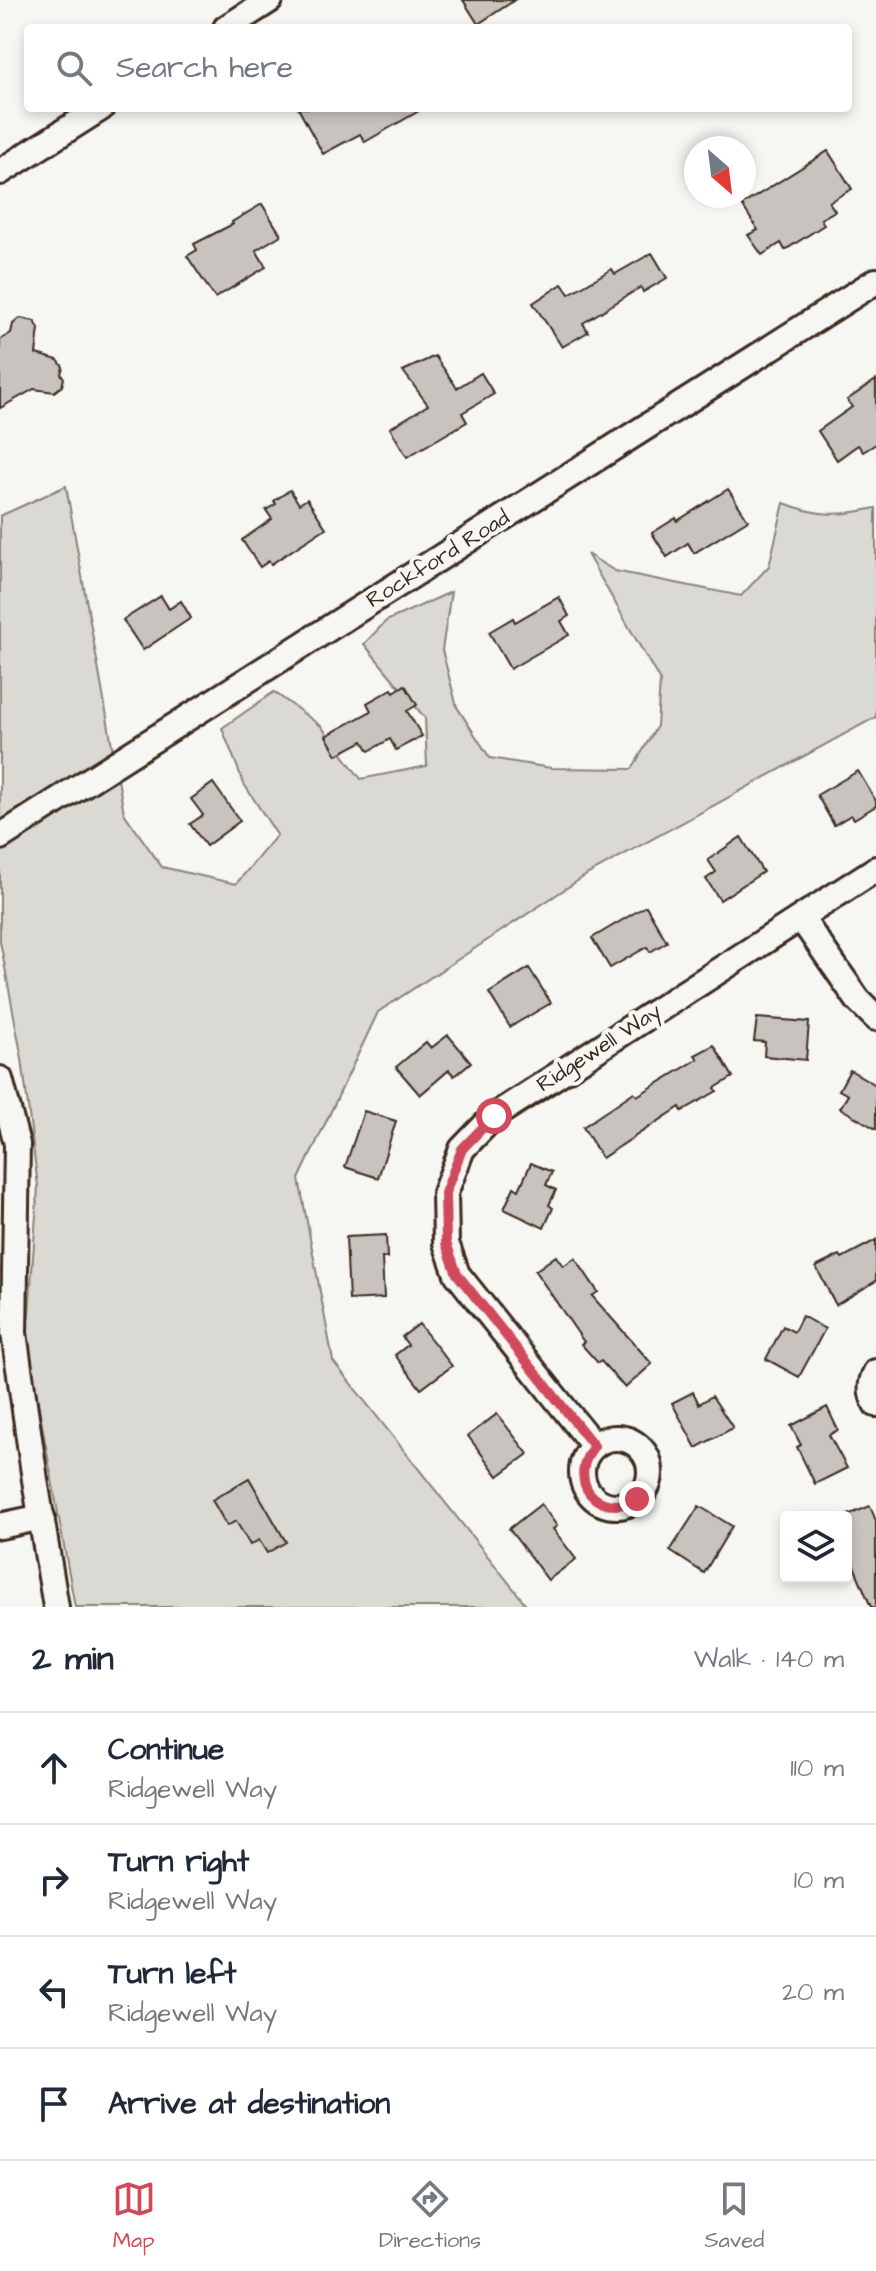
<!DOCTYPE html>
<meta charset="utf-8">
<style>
:root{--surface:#fff;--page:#f6f6f7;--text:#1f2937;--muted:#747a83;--line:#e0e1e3;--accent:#d1495b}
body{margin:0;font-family:"Architects Daughter",sans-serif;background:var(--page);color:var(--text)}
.controls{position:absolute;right:24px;bottom:24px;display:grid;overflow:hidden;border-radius:8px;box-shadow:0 4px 12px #0003}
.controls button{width:72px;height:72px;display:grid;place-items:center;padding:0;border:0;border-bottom:2px solid var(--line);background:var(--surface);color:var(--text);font:40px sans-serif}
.compass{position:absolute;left:684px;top:136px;width:72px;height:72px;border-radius:50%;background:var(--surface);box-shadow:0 4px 12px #0003;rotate:152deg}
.stop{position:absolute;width:24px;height:24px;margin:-18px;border:6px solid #d1495b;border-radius:50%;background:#fff}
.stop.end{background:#d1495b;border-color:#fff;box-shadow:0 2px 8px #0008}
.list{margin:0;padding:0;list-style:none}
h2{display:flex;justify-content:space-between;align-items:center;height:104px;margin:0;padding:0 32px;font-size:34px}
h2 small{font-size:26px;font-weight:400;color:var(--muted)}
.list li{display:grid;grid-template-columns:52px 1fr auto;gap:24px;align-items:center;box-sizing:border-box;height:112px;padding:0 32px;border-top:2px solid var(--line)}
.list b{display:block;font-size:30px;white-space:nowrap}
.list p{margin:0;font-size:26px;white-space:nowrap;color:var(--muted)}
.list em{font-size:26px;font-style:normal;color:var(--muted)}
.icon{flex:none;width:44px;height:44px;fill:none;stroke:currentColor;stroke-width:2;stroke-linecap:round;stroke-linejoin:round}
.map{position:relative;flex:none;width:876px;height:1607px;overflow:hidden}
.search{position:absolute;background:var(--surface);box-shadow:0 4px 12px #0003;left:24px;right:24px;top:24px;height:88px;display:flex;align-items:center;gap:20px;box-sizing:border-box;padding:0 28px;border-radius:8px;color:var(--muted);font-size:30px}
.sheet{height:552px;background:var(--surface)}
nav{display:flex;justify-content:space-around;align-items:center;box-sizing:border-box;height:112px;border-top:2px solid var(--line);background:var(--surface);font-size:22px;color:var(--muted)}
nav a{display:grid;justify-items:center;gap:4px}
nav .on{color:var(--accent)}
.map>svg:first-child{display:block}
</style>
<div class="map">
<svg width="876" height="1607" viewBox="0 0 876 1607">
<rect width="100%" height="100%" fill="#f6f6f2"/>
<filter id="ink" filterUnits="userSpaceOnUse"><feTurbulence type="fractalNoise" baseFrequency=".0125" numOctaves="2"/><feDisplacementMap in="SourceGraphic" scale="16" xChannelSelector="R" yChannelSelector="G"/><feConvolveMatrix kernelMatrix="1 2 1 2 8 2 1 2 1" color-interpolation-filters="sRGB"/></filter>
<g filter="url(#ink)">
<path fill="#dad9d3" stroke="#8a8278" stroke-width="2" d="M66 486 124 813 162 867 236 884 277 835 244 784 222 728 274 692 321 726 361 779 427 766 425 718 364 644 386 621 451 592 442 650 457 707 490 758 551 768 632 769 657 726 660 681 587 554 615 571 741 596 769 566 784 503C819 517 840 516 876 508V717L588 874 378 1012 299 1179 333 1361 528 1607H75L27 1342 38 1186 22 1059 0 941V516Z"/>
<g fill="#c8c3be" stroke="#3b2a1e" stroke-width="2">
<path d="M463 0H515L478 24Z"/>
<path d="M298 108H424L365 142 360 134 323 154Z"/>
<path d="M828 151 852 189 829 202 835 211 821 219 824 225 785 250 781 243 762 255 748 235 758 230 742 205Z"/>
<path d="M262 204 281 235 256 250 266 267 215 298 187 256 197 250 194 244 233 224 232 222Z"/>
<path d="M652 253 667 278 643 292 641 287 583 323 588 332 562 347 533 303 562 284 569 294 612 269 615 274Z"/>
<path d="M20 318 34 321 39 328 36 354 58 360 63 367 61 374 64 378 62 386 54 392 34 389 0 408V340L11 333 13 324Z"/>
<path d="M435 356 457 388 481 373 494 394 462 413 467 422 407 457 390 428 428 405 403 371Z"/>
<path d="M876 380V444L863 452 858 445 837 460 818 431 852 407 847 400Z"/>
<path d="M728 489 748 520 694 553 688 543 667 557 652 533 676 518 677 521Z"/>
<path d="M290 490 299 504 307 499 326 528 271 564 269 561 260 567 242 540 272 519 266 510 276 504 274 501Z"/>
<path d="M161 596 169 609 181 601 191 618 143 650 123 620Z"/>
<path d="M559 597 569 616 561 621 569 635 510 669 489 632 513 618 515 622Z"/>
<path d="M405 685 417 705 407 711 422 736 396 750 390 739 369 751 363 741 337 755 326 736 371 711 367 703 392 689 394 692Z"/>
<path d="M858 771 876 801V806L854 819 851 815 834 825 817 795Z"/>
<path d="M213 783 240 821 206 846 190 824 203 815 191 799Z"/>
<path d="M741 837 763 872 720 900 706 879 716 872 708 860Z"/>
<path d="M646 906 667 942 650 952 647 947 610 968 592 938Z"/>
<path d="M529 968 551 1003 510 1027 489 993Z"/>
<path d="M757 1018 809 1022 806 1060 764 1056 765 1042 754 1041Z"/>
<path d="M448 1035 471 1062 454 1076 449 1070 420 1095 396 1067 426 1042 431 1048Z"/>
<path d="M714 1045 733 1077 715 1088 717 1091 682 1111 680 1107 602 1158 583 1127 634 1092 637 1096 698 1059 695 1055Z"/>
<path d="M850 1070 876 1085V1129L840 1108 848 1095 839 1090Z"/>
<path d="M364 1111 396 1121 378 1178 345 1167Z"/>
<path d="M531 1163 552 1172 546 1185 556 1190 549 1205 553 1208 544 1228 504 1209 514 1187 519 1190Z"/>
<path d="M386 1235 387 1258H382L384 1298 349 1300 346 1237Z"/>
<path d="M876 1240V1281L836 1305 816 1267 840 1255 842 1258Z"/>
<path d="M556 1256 563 1266 575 1258 598 1292 592 1296 652 1364 625 1388 601 1361 598 1363 581 1344 584 1342 535 1271Z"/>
<path d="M802 1316 825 1329 799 1377 766 1359 783 1326 794 1332Z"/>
<path d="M419 1324 452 1366 421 1389 395 1355 408 1345 402 1337Z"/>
<path d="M693 1392 699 1404 712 1396 733 1428 696 1448 672 1403Z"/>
<path d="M827 1407 838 1430 829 1435 847 1468 815 1484 797 1447 801 1445 791 1426Z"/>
<path d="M497 1414 528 1454 498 1476 468 1436Z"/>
<path d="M249 1478 286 1542 267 1553 259 1540 250 1545 236 1521 227 1526 212 1500Z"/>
<path d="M541 1504 557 1526 553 1529 576 1559 548 1580 509 1529Z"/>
<path d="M699 1506 732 1526 704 1573 670 1551Z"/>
<path d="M870 1506 876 1521V1607H871L846 1547V1516Z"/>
</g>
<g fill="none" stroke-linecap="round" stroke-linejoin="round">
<defs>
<g id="minor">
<path d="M226 28 270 0"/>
<path d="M0 172 101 108"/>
<path d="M0 837 876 281"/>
<path d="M801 918 858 1000 876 1018"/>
<path d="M0 1079 17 1144 14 1333 35 1480 56 1607"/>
<path d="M876 1372C870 1383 870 1393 876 1404"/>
<circle cx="616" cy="1472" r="34"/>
<path d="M594 1446 457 1274 446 1243 445 1193 462 1149 494 1116 876 869"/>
<path d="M0 1526 42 1517"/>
</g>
</defs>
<use href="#minor" stroke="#3b2a1e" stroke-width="30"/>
<use href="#minor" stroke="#f6f6f2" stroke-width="24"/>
</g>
</g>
<g fill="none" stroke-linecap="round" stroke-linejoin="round" filter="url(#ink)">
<path stroke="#d1495b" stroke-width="10" d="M494 1116 462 1149 445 1193 446 1243 457 1274 594 1446C566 1481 597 1520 637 1499"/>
</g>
<g text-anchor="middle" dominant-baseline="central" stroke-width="8" stroke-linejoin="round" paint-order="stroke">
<g font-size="22" fill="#3b2a1e" stroke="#f6f6f2">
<text transform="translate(438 559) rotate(-32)">Rockford Road</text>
<text transform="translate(599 1048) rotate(-33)">Ridgewell Way</text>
</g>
</g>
</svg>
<div class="controls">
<button><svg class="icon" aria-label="layers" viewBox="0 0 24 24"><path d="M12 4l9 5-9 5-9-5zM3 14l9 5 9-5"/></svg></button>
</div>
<svg class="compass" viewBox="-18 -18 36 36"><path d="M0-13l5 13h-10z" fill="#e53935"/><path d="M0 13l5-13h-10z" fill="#747a83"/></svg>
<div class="stop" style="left:494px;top:1116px"></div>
<div class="stop end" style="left:637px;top:1499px"></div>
<div class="search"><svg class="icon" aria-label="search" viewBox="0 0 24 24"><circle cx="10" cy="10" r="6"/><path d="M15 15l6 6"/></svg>Search here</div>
</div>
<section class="sheet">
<h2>2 min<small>Walk · 140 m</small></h2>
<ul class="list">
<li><svg class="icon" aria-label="ahead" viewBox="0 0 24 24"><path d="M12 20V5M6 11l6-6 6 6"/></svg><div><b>Continue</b><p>Ridgewell Way</p></div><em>110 m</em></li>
<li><svg class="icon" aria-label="right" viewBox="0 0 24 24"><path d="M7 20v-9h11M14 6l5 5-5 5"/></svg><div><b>Turn right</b><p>Ridgewell Way</p></div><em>10 m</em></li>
<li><svg class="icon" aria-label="left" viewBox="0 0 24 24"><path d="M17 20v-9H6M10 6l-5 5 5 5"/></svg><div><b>Turn left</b><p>Ridgewell Way</p></div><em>20 m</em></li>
<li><svg class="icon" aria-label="arrive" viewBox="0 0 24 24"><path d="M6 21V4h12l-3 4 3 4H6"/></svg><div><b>Arrive at destination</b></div></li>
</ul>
</section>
<nav>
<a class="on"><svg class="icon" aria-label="map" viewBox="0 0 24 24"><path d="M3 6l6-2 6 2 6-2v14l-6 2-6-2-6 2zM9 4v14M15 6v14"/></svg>Map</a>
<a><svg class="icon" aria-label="directions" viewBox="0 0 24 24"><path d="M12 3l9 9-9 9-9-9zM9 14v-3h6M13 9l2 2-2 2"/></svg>Directions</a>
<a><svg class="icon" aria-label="saved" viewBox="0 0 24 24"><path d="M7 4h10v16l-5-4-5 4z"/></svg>Saved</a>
</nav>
